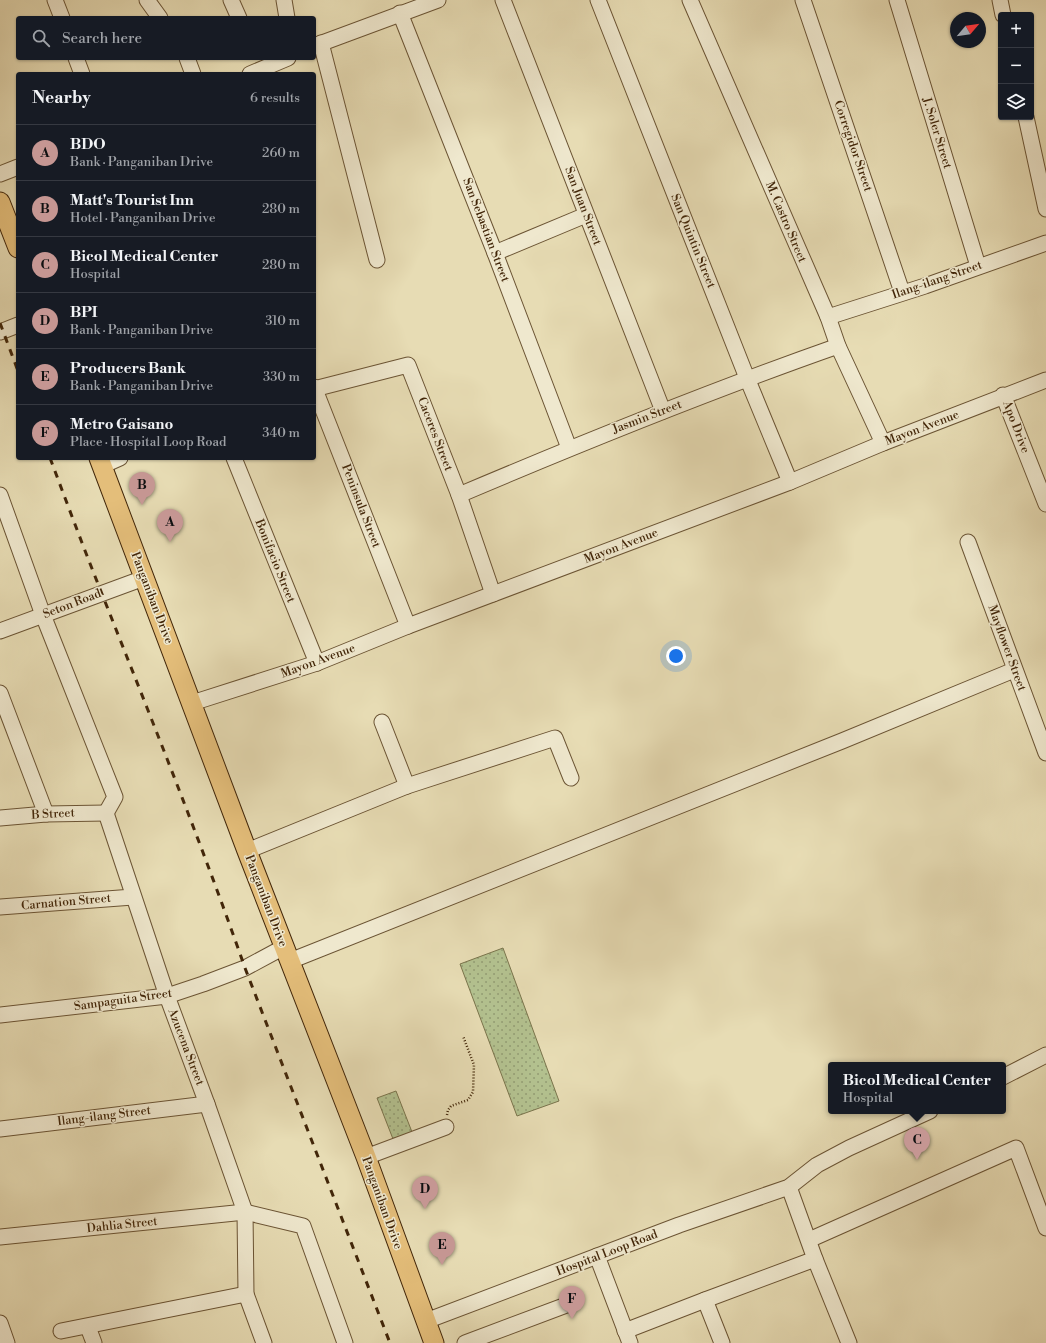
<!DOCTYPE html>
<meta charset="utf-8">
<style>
:root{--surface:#171b24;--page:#242831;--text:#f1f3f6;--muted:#9ea1a6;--line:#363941;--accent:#c59692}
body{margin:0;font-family:"Libre Bodoni",serif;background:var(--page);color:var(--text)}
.controls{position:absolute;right:12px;top:12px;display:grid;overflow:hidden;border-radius:4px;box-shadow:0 1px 3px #0004}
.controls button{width:36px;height:36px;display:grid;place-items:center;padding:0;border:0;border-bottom:1px solid var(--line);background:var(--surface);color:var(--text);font:20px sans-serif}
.compass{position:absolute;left:950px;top:12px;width:36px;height:36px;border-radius:50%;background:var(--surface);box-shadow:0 1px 3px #0004;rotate:61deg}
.you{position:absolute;left:676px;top:656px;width:14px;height:14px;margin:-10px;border:3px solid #fff;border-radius:50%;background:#1a73e8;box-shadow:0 0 0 6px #1a73e833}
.badge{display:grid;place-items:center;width:26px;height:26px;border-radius:50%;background:var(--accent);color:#111;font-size:13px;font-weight:700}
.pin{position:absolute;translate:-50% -33px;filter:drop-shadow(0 1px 2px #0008)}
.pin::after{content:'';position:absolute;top:21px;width:14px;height:12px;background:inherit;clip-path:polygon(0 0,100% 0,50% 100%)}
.popup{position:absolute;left:828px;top:1062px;width:178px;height:52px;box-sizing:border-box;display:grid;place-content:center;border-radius:4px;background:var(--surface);filter:drop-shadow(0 1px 3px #0005);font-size:13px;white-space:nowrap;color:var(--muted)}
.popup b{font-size:15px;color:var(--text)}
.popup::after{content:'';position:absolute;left:50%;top:100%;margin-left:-8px;border:8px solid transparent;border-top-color:var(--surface)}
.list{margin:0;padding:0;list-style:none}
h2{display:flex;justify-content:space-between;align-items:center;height:52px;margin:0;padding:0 16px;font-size:17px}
h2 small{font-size:13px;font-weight:400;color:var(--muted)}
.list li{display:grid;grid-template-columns:26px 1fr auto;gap:12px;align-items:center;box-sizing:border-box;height:56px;padding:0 16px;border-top:1px solid var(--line)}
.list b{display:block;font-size:15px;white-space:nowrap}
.list p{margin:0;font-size:13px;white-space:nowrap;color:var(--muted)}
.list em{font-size:13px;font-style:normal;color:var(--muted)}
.icon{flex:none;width:22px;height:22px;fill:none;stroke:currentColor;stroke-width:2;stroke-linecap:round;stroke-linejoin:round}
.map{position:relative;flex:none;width:1046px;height:1343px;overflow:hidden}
.search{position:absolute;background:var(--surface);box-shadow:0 1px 3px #0004;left:16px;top:16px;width:300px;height:44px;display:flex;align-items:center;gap:10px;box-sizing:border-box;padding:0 14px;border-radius:4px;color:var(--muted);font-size:15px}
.panel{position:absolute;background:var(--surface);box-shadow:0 1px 3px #0004;left:16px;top:72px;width:300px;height:388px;border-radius:4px}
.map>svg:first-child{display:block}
</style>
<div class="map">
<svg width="1046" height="1343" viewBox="0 0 1046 1343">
<defs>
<pattern id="grass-dots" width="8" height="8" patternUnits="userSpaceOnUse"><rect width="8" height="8" fill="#b3c18f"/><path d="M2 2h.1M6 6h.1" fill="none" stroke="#939d73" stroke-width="1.8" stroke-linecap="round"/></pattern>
</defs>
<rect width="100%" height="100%" fill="#e7dcb4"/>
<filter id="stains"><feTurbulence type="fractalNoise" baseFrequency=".005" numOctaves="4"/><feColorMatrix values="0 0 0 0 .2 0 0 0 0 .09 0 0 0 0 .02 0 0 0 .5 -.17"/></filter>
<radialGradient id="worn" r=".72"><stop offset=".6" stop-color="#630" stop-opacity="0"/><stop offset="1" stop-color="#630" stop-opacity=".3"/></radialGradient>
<g fill="url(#grass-dots)" stroke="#7a744c">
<path d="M503 948 559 1101 517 1116 460 964Z"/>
<path d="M396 1091 412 1132 393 1139 377 1098Z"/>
</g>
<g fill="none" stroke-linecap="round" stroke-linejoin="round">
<defs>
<g id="minor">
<path d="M55 0 62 18"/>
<path d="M147 0 160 18"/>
<path d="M231 0 239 18"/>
<path d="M284 0 287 18"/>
<path d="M503 0 663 411"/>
<path d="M598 0 747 378 790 482"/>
<path d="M690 0 828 317 838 346 883 443"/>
<path d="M803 0 902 292"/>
<path d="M897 0 978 266"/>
<path d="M1000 0 1003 15"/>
<path d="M400 13 495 253 569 448"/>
<path d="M321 43 377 260"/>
<path d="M314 46 438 0"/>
<path d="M76 58 82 74"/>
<path d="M187 58 193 74"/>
<path d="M250 74 288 58"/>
<path d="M1026 117 1046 209"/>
<path d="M0 174 18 167"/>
<path d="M495 253 586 215"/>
<path d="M828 317 925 286 1046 243"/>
<path d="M0 332 18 325"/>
<path d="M314 387 408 626"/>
<path d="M314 389 408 365 459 495 493 594"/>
<path d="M1003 395 1046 504"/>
<path d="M234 458 317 663"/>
<path d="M102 466 120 458"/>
<path d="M0 495 43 615 115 797 106 813"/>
<path d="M459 495C584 442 710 391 838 346"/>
<path d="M968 542 1046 753"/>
<path d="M0 631 144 578"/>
<path d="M0 693 46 814"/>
<path d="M192 703 317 663 408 626 790 482 883 443 1046 380"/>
<path d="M382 722 407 786"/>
<path d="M106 813 167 996 207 1104 245 1212 246 1294 264 1343"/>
<path d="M0 818 46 814 106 813"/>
<path d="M247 851 407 786 555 738 571 778"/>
<path d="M0 907 133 897"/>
<path d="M290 961 842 741 1014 670"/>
<path d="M0 1015 167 996 203 984 245 968 284 947"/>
<path d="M1003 1077 1046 1055"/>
<path d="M0 1129 207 1104"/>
<path d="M366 1157 446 1127"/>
<path d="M0 1237 245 1212 303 1226 345 1343"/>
<path d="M809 1240 1016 1148 1046 1228"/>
<path d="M597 1256 630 1343"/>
<path d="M815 1259 849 1343"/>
<path d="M705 1300 722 1343"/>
<path d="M426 1321 679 1225 789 1187 817 1165 849 1148 930 1111"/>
<path d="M0 1323 7 1343"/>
<path d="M88 1327 94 1343"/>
<path d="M61 1331 246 1294"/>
<path d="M625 1331 705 1300 815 1259 789 1187"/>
<path d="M465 1343 569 1304"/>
</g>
<g id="major">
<path d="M0 202 18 248"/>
<path d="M99 458 247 851 366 1157 434 1343"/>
</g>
</defs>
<use href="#minor" stroke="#6b5434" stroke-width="17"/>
<use href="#major" stroke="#422609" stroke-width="21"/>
<path stroke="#422609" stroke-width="2.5" stroke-dasharray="1 2" stroke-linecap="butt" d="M447 1115 448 1110 451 1106 468 1100 473 1092 474 1065 463 1036"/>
<use href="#minor" stroke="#efe8ce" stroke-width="15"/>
<use href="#major" stroke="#e4be7a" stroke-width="19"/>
<g stroke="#422609" stroke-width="3" stroke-dasharray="7 7" stroke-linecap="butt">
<path d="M0 323 18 371"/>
<path d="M50 458C67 503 84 549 102 594 151 718 201 842 245 968L390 1343"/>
</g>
</g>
<g text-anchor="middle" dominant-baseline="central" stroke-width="3" stroke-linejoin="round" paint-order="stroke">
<g font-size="12" fill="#422609" stroke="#efe8ce">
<text transform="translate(937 133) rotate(73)">J. Soler Street</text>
<text transform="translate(853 146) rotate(71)">Corregidor Street</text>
<text transform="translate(583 206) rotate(69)">San Juan Street</text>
<text transform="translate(786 222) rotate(67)">M. Castro Street</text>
<text transform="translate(486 230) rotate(69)">San Sebastian Street</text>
<text transform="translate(693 241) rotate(68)">San Quintin Street</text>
<text transform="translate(937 280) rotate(-19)">Ilang-ilang Street</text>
<text transform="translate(647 417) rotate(-21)">Jasmin Street</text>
<text transform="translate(1016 427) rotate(69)">Apo Drive</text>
<text transform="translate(922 428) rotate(-21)">Mayon Avenue</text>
<text transform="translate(435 434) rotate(69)">Caceres Street</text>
<text transform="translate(361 506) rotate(69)">Peninsula Street</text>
<text transform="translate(621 546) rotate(-21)">Mayon Avenue</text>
<text transform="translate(275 561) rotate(68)">Bonifacio Street</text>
<text transform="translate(152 598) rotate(69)">Panganiban Drive</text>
<text transform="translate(72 604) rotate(-21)">Seton Road</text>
<text transform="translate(1007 648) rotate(70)">Mayflower Street</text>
<text transform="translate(318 661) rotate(-20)">Mayon Avenue</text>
<text transform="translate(53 814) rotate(-3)">B Street</text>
<text transform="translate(266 901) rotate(69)">Panganiban Drive</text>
<text transform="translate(66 902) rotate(-5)">Carnation Street</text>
<text transform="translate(123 1000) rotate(-8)">Sampaguita Street</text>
<text transform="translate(186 1047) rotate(69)">Azucena Street</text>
<text transform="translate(104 1116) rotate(-7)">Ilang-ilang Street</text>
<text transform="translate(382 1203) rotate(70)">Panganiban Drive</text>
<text transform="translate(122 1225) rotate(-6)">Dahlia Street</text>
<text transform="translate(607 1253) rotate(-21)">Hospital Loop Road</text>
</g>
</g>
<rect width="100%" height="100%" filter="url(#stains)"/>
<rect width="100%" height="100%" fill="url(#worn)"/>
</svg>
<div class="controls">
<button>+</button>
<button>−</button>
<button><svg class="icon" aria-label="layers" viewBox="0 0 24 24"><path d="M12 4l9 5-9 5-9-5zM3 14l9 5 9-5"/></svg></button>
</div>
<svg class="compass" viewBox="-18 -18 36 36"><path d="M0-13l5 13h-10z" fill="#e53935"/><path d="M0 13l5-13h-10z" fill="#9ea1a6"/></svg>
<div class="you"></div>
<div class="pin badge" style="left:170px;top:542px">A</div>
<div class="pin badge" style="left:142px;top:505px">B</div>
<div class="pin badge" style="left:917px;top:1160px">C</div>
<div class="popup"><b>Bicol Medical Center</b>Hospital</div>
<div class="pin badge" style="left:425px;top:1209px">D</div>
<div class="pin badge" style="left:442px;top:1265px">E</div>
<div class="pin badge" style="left:572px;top:1319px">F</div>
<div class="search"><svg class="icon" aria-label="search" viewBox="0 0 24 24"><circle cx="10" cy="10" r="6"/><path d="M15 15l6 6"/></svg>Search here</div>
<section class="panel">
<h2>Nearby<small>6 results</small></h2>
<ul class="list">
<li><span class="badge">A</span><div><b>BDO</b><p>Bank · Panganiban Drive</p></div><em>260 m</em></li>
<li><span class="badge">B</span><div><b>Matt's Tourist Inn</b><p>Hotel · Panganiban Drive</p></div><em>280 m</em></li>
<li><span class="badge">C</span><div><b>Bicol Medical Center</b><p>Hospital</p></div><em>280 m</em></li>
<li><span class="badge">D</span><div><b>BPI</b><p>Bank · Panganiban Drive</p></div><em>310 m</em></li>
<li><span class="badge">E</span><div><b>Producers Bank</b><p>Bank · Panganiban Drive</p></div><em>330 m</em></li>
<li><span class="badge">F</span><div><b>Metro Gaisano</b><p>Place · Hospital Loop Road</p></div><em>340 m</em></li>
</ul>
</section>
</div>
